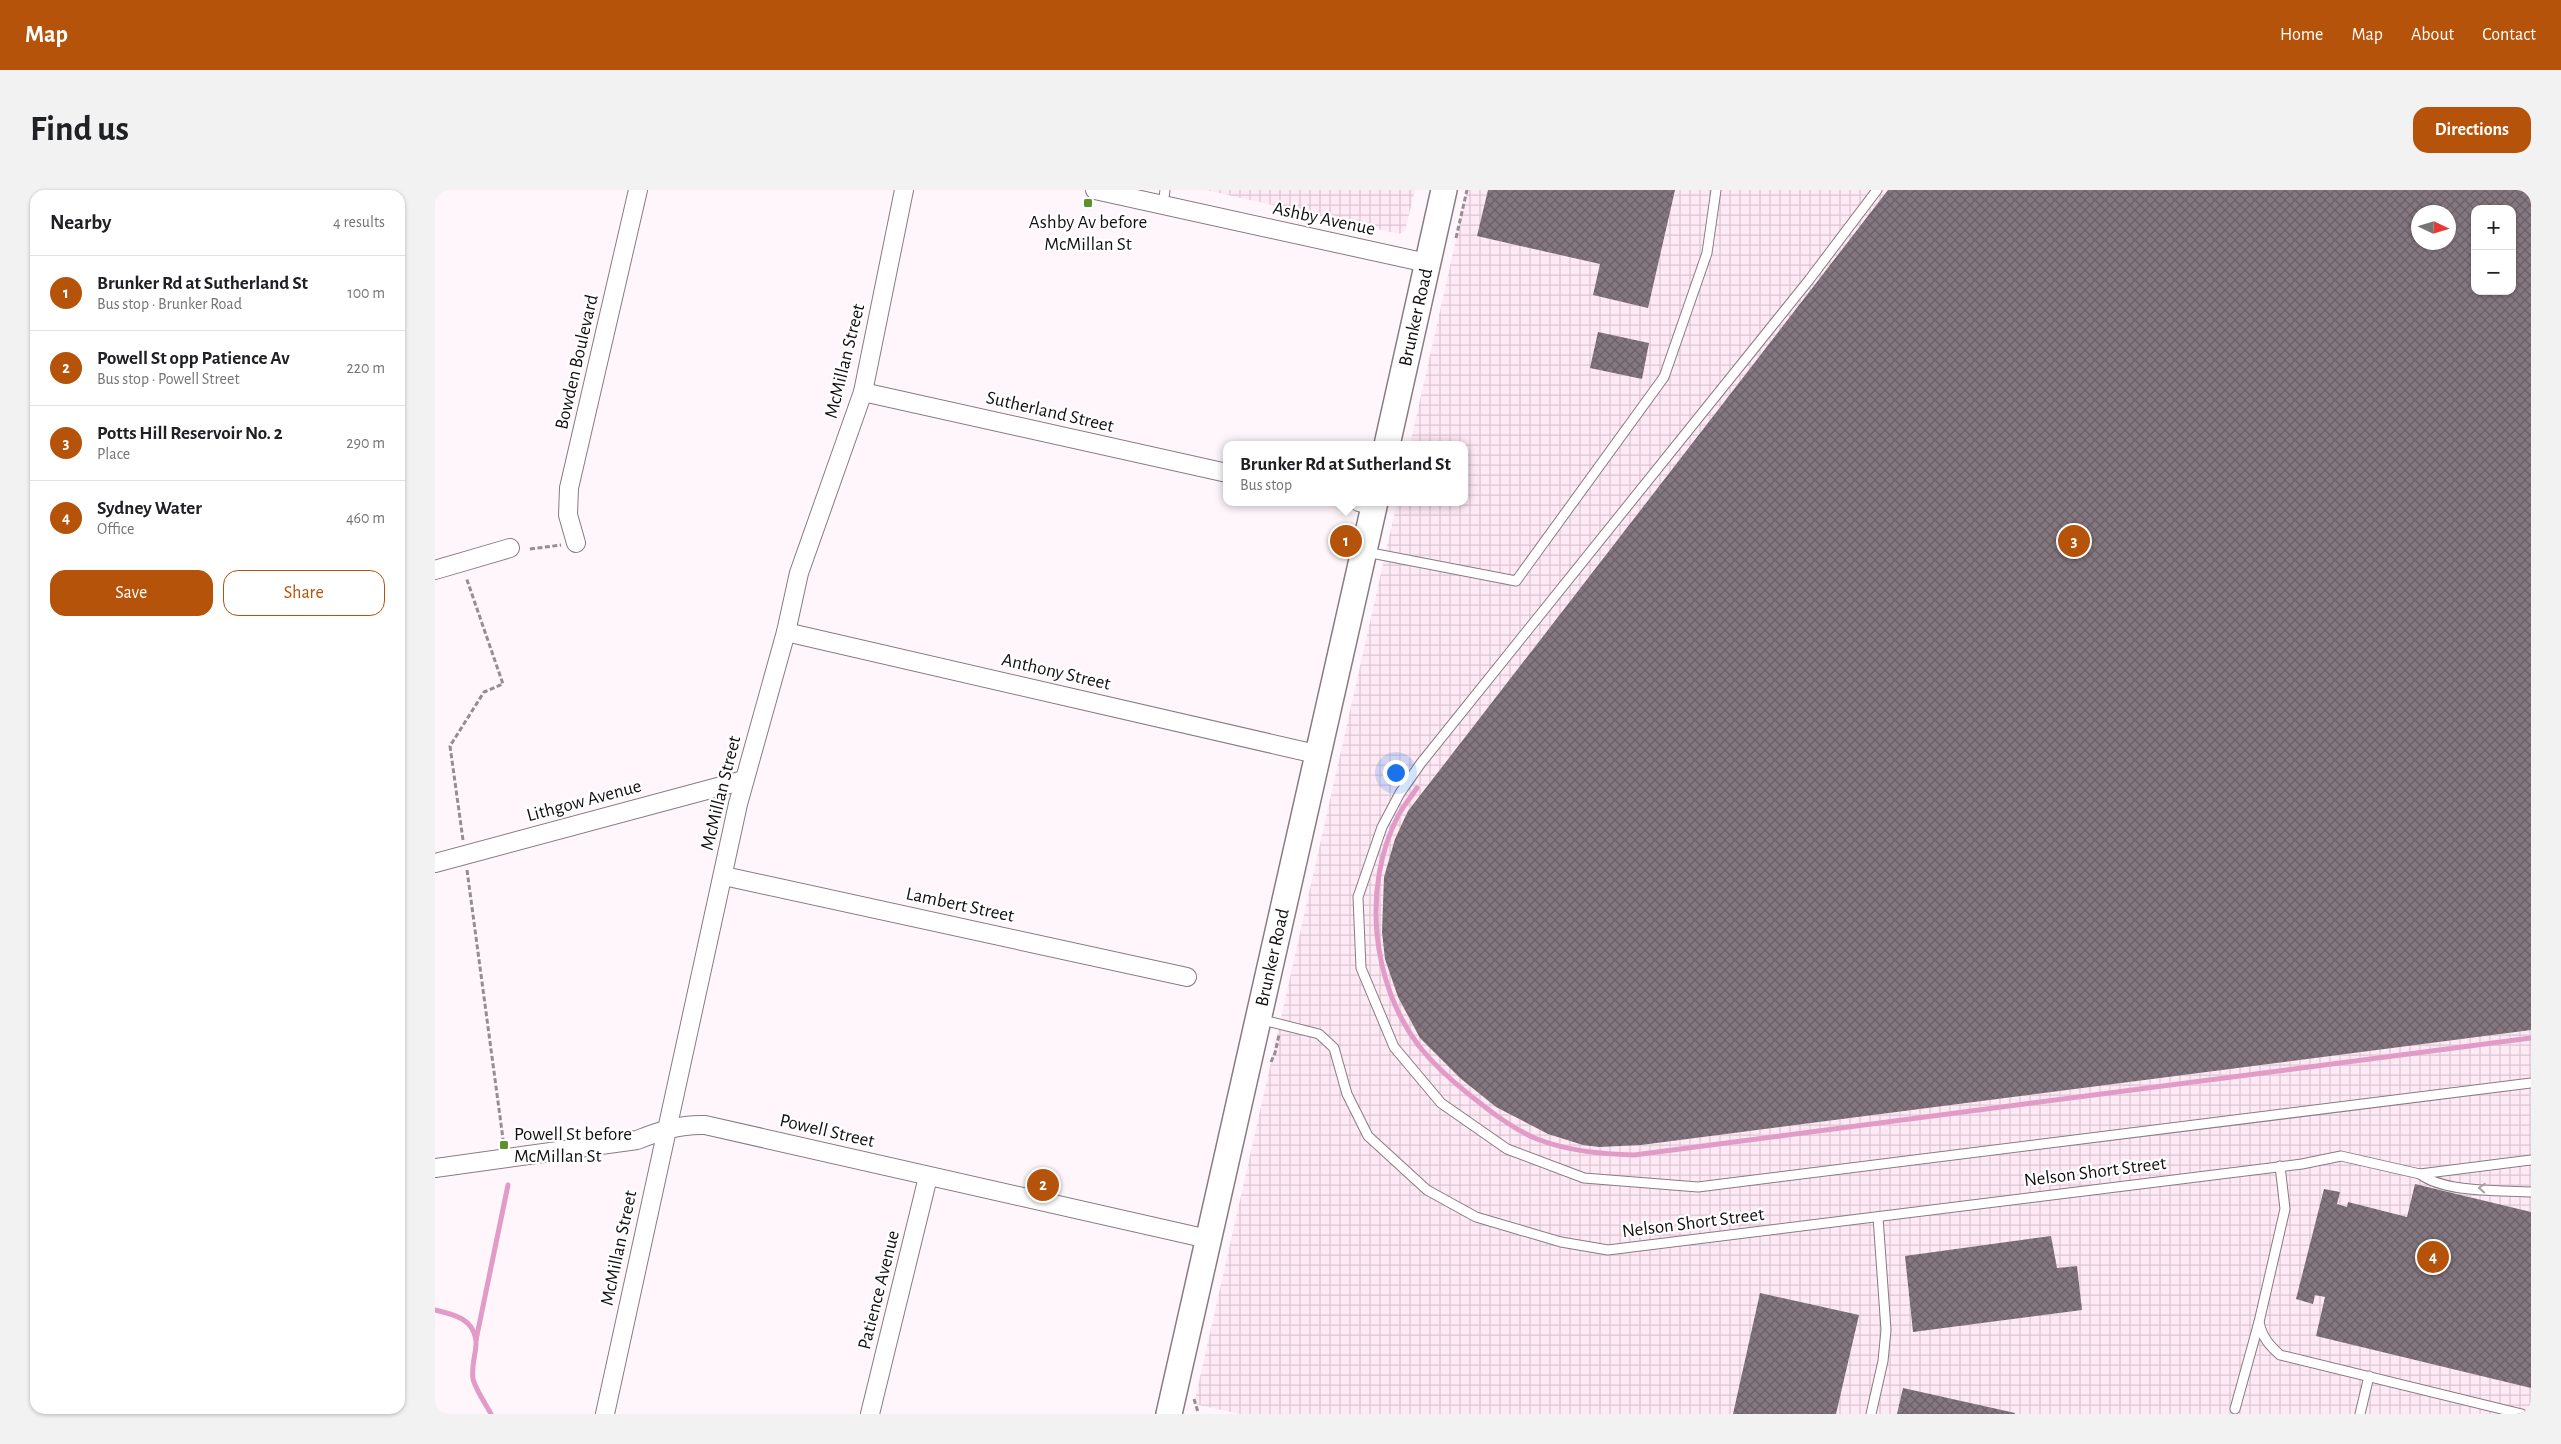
<!DOCTYPE html>
<meta charset="utf-8">
<style>
:root{--surface:#fff;--page:#f2f2f2;--text:#202124;--muted:#757577;--line:#e0e0e0;--accent:#b45309}
body{margin:0;font-family:"Alegreya Sans",sans-serif;background:var(--page);color:var(--text)}
.controls{position:absolute;right:15px;top:15px;display:grid;overflow:hidden;border-radius:10px;box-shadow:0 1px 4px #0004}
.controls button{width:45px;height:45px;display:grid;place-items:center;padding:0;border:0;border-bottom:1px solid var(--line);background:var(--surface);color:var(--text);font:25px sans-serif}
.compass{position:absolute;left:1976px;top:15px;width:45px;height:45px;border-radius:50%;background:var(--surface);box-shadow:0 1px 4px #0004;rotate:94deg}
.you{position:absolute;left:960px;top:582px;width:18px;height:18px;margin:-12px;border:4px solid #fff;border-radius:50%;background:#1a73e8;box-shadow:0 0 0 8px #1a73e833}
.badge{display:grid;place-items:center;width:32px;height:32px;border-radius:50%;background:var(--accent);color:#fff;font-size:16px;font-weight:700}
.pin{position:absolute;translate:-50% -50%;border:2px solid #fff;box-shadow:0 1px 5px #0006}
.popup{position:absolute;left:788px;top:251px;width:245px;height:65px;box-sizing:border-box;display:grid;place-content:center;border-radius:10px;background:var(--surface);filter:drop-shadow(0 1px 4px #0005);font-size:16px;white-space:nowrap;color:var(--muted)}
.popup b{font-size:19px;color:var(--text)}
.popup::after{content:'';position:absolute;left:50%;top:100%;margin-left:-10px;border:10px solid transparent;border-top-color:var(--surface)}
.list{margin:0;padding:0;list-style:none}
h2{display:flex;justify-content:space-between;align-items:center;height:65px;margin:0;padding:0 20px;font-size:21px}
h2 small{font-size:16px;font-weight:400;color:var(--muted)}
.list li{display:grid;grid-template-columns:32px 1fr auto;gap:15px;align-items:center;box-sizing:border-box;height:75px;padding:0 20px;border-top:1px solid var(--line)}
.list b{display:block;font-size:19px;white-space:nowrap}
.list p{margin:0;font-size:16px;white-space:nowrap;color:var(--muted)}
.list em{font-size:16px;font-style:normal;color:var(--muted)}
.actions{display:flex;gap:10px;padding:15px 20px}
.actions a{flex:1;padding:11px 0;border:1px solid var(--accent);border-radius:15px;text-align:center;font-size:18px;color:var(--accent)}
.actions .main{background:var(--accent);color:#fff}
.map{position:relative;flex:none;width:2096px;height:1224px;overflow:hidden;border-radius:15px}
header{display:flex;align-items:center;gap:30px;box-sizing:border-box;height:70px;padding:0 25px;background:var(--accent);color:#fff}
header strong{font-size:24px}
nav{display:flex;gap:28px;margin-inline-start:auto;font-size:18px}
.intro{display:flex;align-items:center;justify-content:space-between;box-sizing:border-box;height:120px;padding:0 30px}
h1{margin:0;font-size:35px}
.button{padding:12px 22px;border-radius:15px;background:var(--accent);color:#fff;font-size:18px;font-weight:700}
main{display:flex;gap:30px;padding:0 30px}
aside{flex:1;background:var(--surface);border-radius:15px;box-shadow:0 1px 4px #0004}
.map>svg:first-child{display:block}
</style>
<header>
<strong>Map</strong>
<nav><a>Home</a><a>Map</a><a>About</a><a>Contact</a></nav>
</header>
<div class="intro"><h1>Find us</h1><a class="button">Directions</a></div>
<main>
<aside>
<h2>Nearby<small>4 results</small></h2>
<ul class="list">
<li><span class="badge">1</span><div><b>Brunker Rd at Sutherland St</b><p>Bus stop · Brunker Road</p></div><em>100 m</em></li>
<li><span class="badge">2</span><div><b>Powell St opp Patience Av</b><p>Bus stop · Powell Street</p></div><em>220 m</em></li>
<li><span class="badge">3</span><div><b>Potts Hill Reservoir No. 2</b><p>Place</p></div><em>290 m</em></li>
<li><span class="badge">4</span><div><b>Sydney Water</b><p>Office</p></div><em>460 m</em></li>
</ul>
<div class="actions"><a class="main">Save</a><a>Share</a></div>
</aside>
<div class="map">
<svg width="2096" height="1224" viewBox="0 0 2096 1224">
<defs>
<pattern id="industrial-grid" width="8" height="8" patternUnits="userSpaceOnUse" patternTransform="scale(1.25)"><rect width="8" height="8" fill="#ffe9f5"/><path d="M0 4h8M4 0v8" fill="none" stroke="#dac7d1"/></pattern>
<pattern id="building-cross-hatch" width="8" height="8" patternUnits="userSpaceOnUse" patternTransform="scale(1.25)"><rect width="8" height="8" fill="#84777f"/><path d="M0 0l8 8M0 8l8-8" fill="none" stroke="#6b6067"/></pattern>
</defs>
<rect width="100%" height="100%" fill="#fff6fb"/>
<g fill="url(#industrial-grid)" fill-rule="evenodd">
<path d="M771 0H980L970 41 964 44Z"/>
<path d="M1032 0H2096V1224H804L759 1214 962 312H1030V255H975ZM2040 19H2077V101H2040ZM1984 22H2014V52H1984Z"/>
</g>
<g fill="none" stroke-linecap="round" stroke-linejoin="round">
<g stroke="#e29bc6" stroke-width="5">
<path d="M982 598C976 607 968 616 963 626 927 696 936 793 984 856 999 875 1017 891 1036 906 1056 922 1078 939 1102 949 1133 961 1166 964 1199 965L2096 848"/>
<path d="M0 1120C17 1124 38 1128 41 1150 42 1161 36 1174 38 1189 41 1200 50 1213 56 1224"/>
<path d="M41 1150 73 995"/>
</g>
</g>
<g fill="url(#building-cross-hatch)" fill-rule="evenodd">
<path d="M1053 0H1240L1213 118 1158 105 1165 74 1042 46Z"/>
<path d="M1453 0H2096V840L1206 955 1164 957 1148 955 1113 944 1061 917 1025 888 985 848 963 807 950 769 947 742 949 687 960 649 973 621ZM2040 19H2077V101H2040ZM1984 22H2014V52H1984Z"/>
<path d="M1163 142 1214 153 1207 189 1155 178Z"/>
<path d="M1980 994 2096 1022V1198L1881 1146 1890 1107 1880 1105 1878 1114 1861 1109 1889 999 1905 1002 1902 1014 1912 1017 1913 1012 1972 1027Z"/>
<path d="M1616 1046 1622 1078 1642 1076 1647 1120 1478 1142 1470 1066Z"/>
<path d="M1325 1103 1424 1125 1401 1224H1298Z"/>
<path d="M1468 1198 1580 1223V1224H1462Z"/>
</g>
<g fill="none" stroke-linecap="round" stroke-linejoin="round">
<defs>
<g id="service">
<path d="M1442 0 1374 90 986 573 965 603 947 637 923 707 926 778 959 857 1006 913 1072 959 1149 988 1263 997 2096 893"/>
<path d="M728 15 730 0"/>
<path d="M931 362 1081 391 1229 187 1272 63 1281 0"/>
<path d="M824 829 884 844 899 858 912 904 933 946 992 1000 1041 1027 1126 1052 1173 1060 1867 974 1906 966 1985 984 2096 970"/>
<path d="M1845 976 1850 1019 1824 1132C1827 1147 1834 1155 1845 1165L2087 1224"/>
<path d="M1985 984C2010 1003 2064 1000 2096 1002"/>
<path d="M1800 1219 1824 1132"/>
<path d="M1436 1224 1448 1171 1451 1140 1443 1027"/>
<path d="M1925 1224 1934 1186"/>
</g>
<g id="minor">
<path d="M660 0 992 73"/>
<path d="M428 202 792 283"/>
<path d="M924 312 939 316"/>
<path d="M141 353 133 325 134 298 203 0"/>
<path d="M0 380 75 358"/>
<path d="M351 442 881 564"/>
<path d="M0 673 309 590"/>
<path d="M289 686 752 787"/>
<path d="M0 978 202 950C225 941 245 934 270 935L773 1049"/>
<path d="M170 1224 303 614 351 442 364 383 428 202 469 0"/>
<path d="M435 1224 493 987"/>
</g>
<g id="secondary">
<path id="s1" d="M952 255 1009 0"/>
<path id="s2" d="M734 1224 940 312"/>
</g>
</defs>
<use href="#service" stroke="#887b83" stroke-width="11"/>
<use href="#minor" stroke="#887b83" stroke-width="20"/>
<use href="#secondary" stroke="#887b83" stroke-width="28"/>
<g stroke="#958e91" stroke-width="3" stroke-dasharray="5 2.5" stroke-linecap="butt">
<path d="M1021 48 1032 0"/>
<path d="M95 359 126 355"/>
<path d="M28 650 15 556 49 502 68 494 31 387"/>
<path d="M32 680 68 949"/>
<path d="M836 872 840 863 844 845"/>
<path d="M759 1209 763 1222"/>
</g>
<use href="#service" stroke="#fff" stroke-width="9"/>
<use href="#minor" stroke="#fff" stroke-width="18"/>
<use href="#secondary" stroke="#fff" stroke-width="25"/>
</g>
<defs><path id="oneway-chevron" d="M-2-3.5L2.5 0L-2 3.5" fill="none" stroke-width="1.6" stroke-linecap="round" stroke-linejoin="round" transform="scale(1.25)"/></defs>
<use stroke="#a19fa0" href="#oneway-chevron" transform="translate(2047 998) rotate(-176)"/>
<g fill="#5d912a" stroke="#fff" stroke-width="2">
<rect x="648" y="8" width="10" height="10" rx="2.5"/>
<rect x="64" y="950" width="10" height="10" rx="2.5"/>
</g>
<g text-anchor="middle" dominant-baseline="central" stroke-width="4.5" stroke-linejoin="round" paint-order="stroke">
<g font-size="19" fill="#141012" stroke="#fff">
<text transform="translate(889 29) rotate(12)">Ashby Avenue</text>
<text stroke="none"><textPath href="#s1" startOffset="131">Brunker Road</textPath></text>
<text transform="translate(410 171) rotate(-76)">McMillan Street</text>
<text transform="translate(142 172) rotate(-77)">Bowden Boulevard</text>
<text transform="translate(615 222) rotate(13)">Sutherland Street</text>
<text transform="translate(621 482) rotate(13)">Anthony Street</text>
<text transform="translate(286 603) rotate(-76)">McMillan Street</text>
<text transform="translate(149 611) rotate(-15)">Lithgow Avenue</text>
<text transform="translate(525 715) rotate(12)">Lambert Street</text>
<text stroke="none"><textPath href="#s2" startOffset="468">Brunker Road</textPath></text>
<text transform="translate(392 941) rotate(13)">Powell Street</text>
<text transform="translate(1660 982) rotate(-7)">Nelson Short Street</text>
<text transform="translate(1258 1033) rotate(-7)">Nelson Short Street</text>
<text transform="translate(184 1058) rotate(-78)">McMillan Street</text>
<text transform="translate(444 1100) rotate(-76)">Patience Avenue</text>
</g>
<g font-size="19" fill="#141012" stroke="#fff">
<text x="653" y="32">Ashby Av before<tspan x="653" dy="22">McMillan St</tspan></text>
<text x="79" y="944" text-anchor="start">Powell St before<tspan x="79" dy="22">McMillan St</tspan></text>
</g>
</g>
</svg>
<div class="controls">
<button>+</button>
<button>−</button>
</div>
<svg class="compass" viewBox="-18 -18 36 36"><path d="M0-13l5 13h-10z" fill="#e53935"/><path d="M0 13l5-13h-10z" fill="#757577"/></svg>
<div class="you"></div>
<div class="pin badge" style="left:911px;top:351px">1</div>
<div class="popup"><b>Brunker Rd at Sutherland St</b>Bus stop</div>
<div class="pin badge" style="left:608px;top:995px">2</div>
<div class="pin badge" style="left:1639px;top:351px">3</div>
<div class="pin badge" style="left:1998px;top:1067px">4</div>
</div>
</main>
